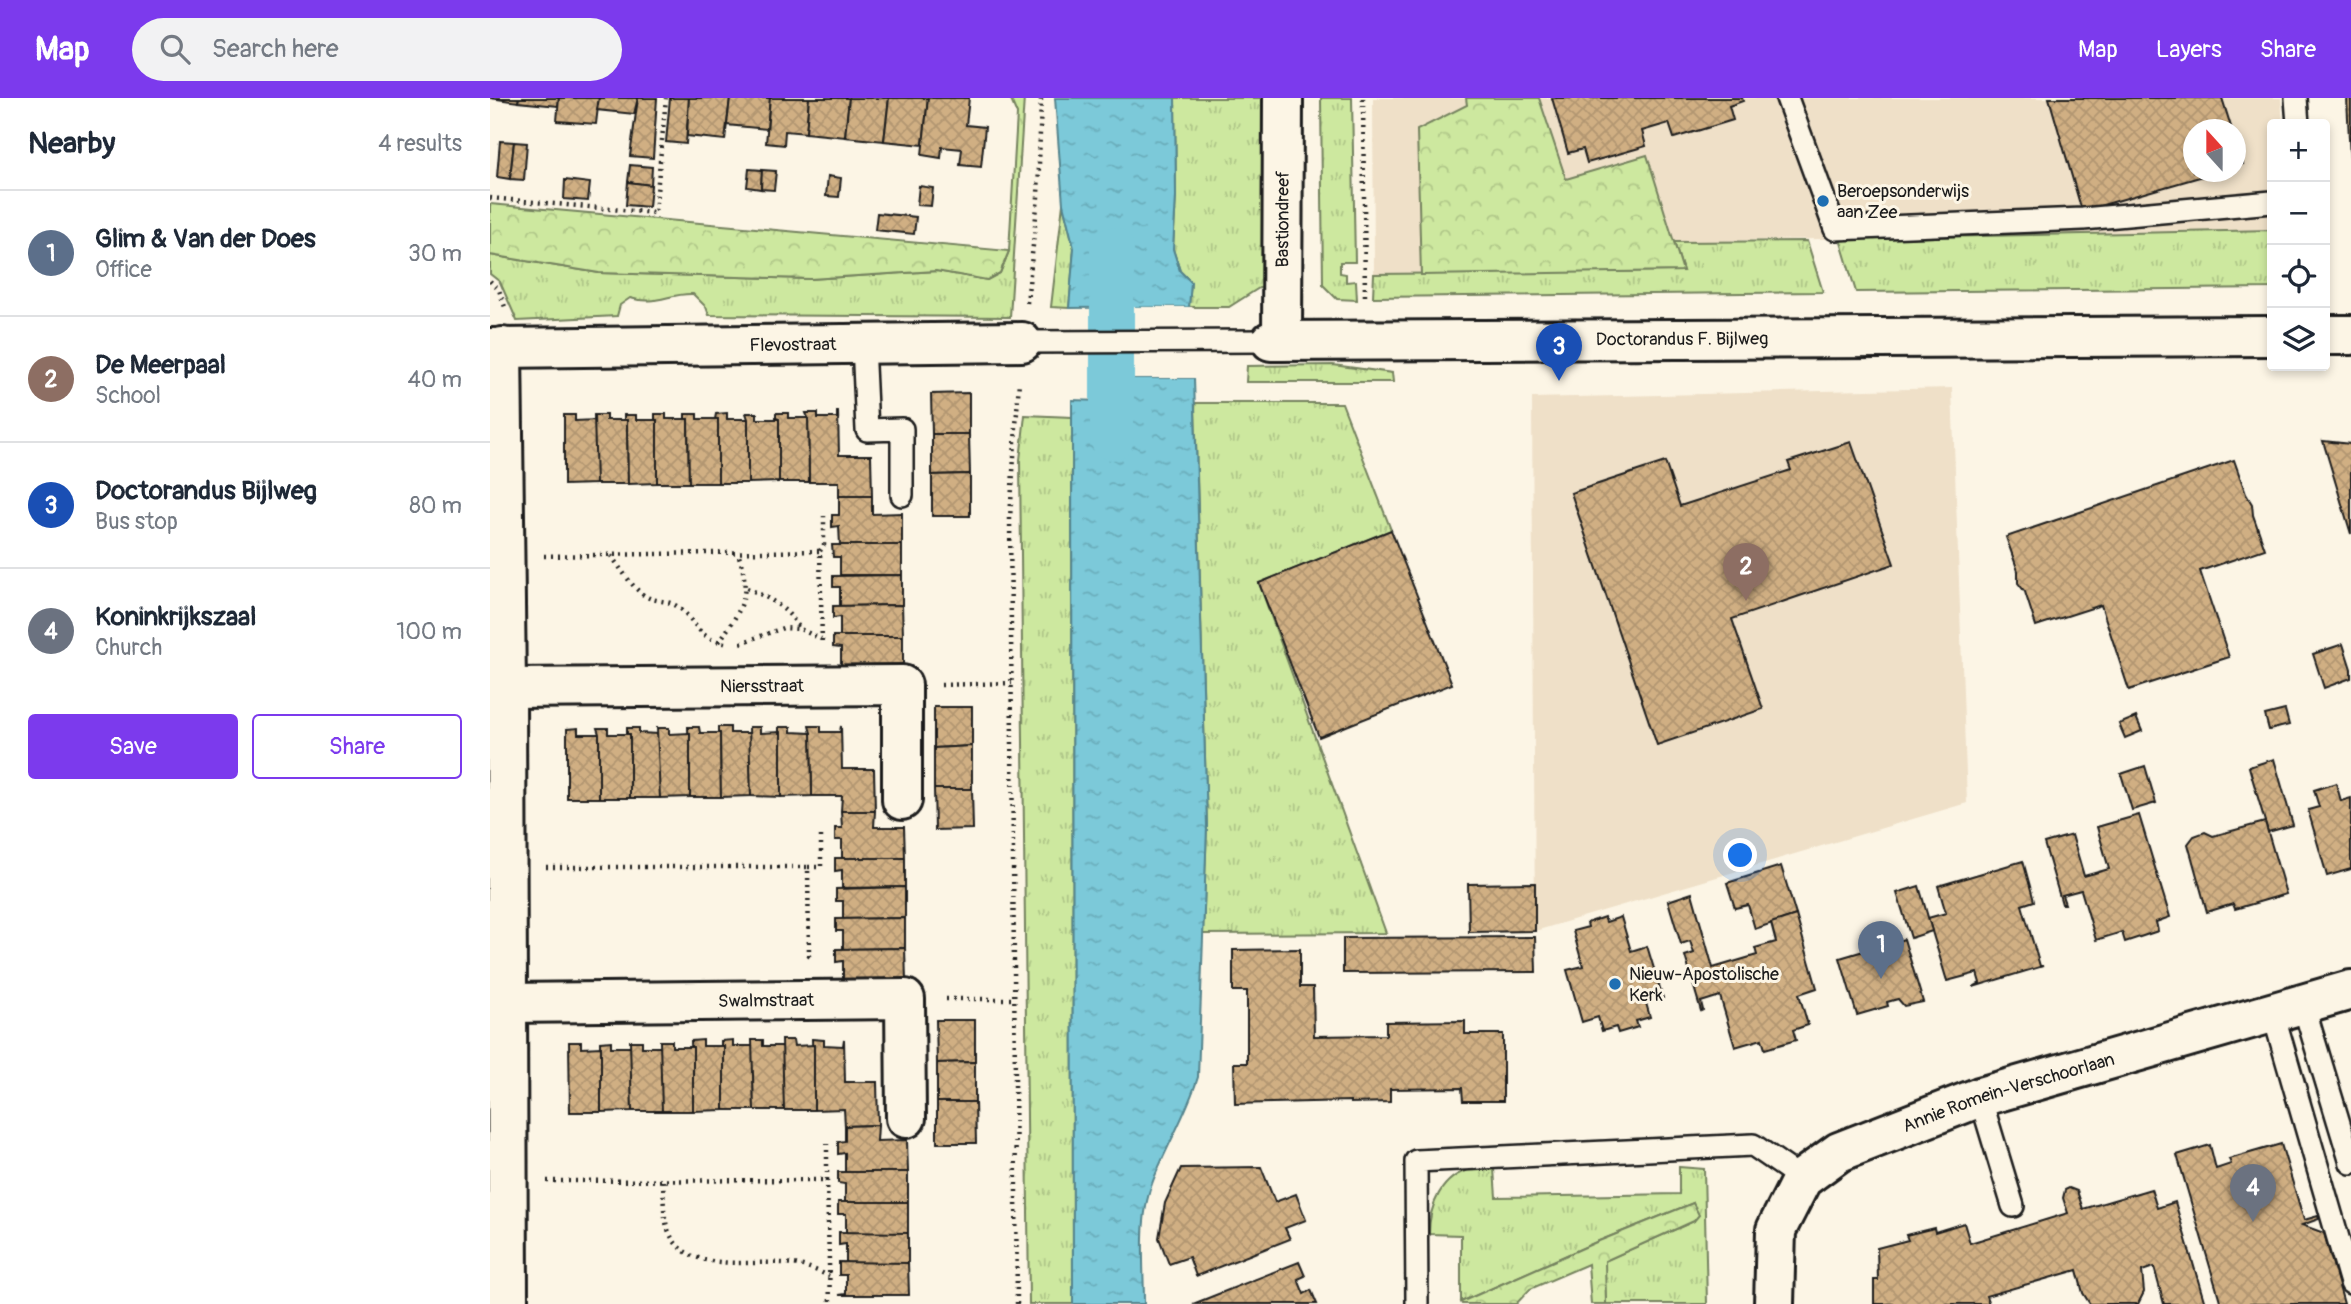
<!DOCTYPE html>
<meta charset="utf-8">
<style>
:root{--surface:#fff;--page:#f2f2f3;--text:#1f2937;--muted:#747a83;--line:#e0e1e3;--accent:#7c3aed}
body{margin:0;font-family:Pangolin,sans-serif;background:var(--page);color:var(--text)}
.controls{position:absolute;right:21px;top:21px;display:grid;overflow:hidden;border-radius:7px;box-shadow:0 4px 10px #0003}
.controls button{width:63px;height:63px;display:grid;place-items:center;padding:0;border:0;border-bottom:2px solid var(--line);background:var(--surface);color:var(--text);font:35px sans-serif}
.compass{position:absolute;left:1693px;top:21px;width:63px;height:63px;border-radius:50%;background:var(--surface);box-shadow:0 4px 10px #0003;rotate:339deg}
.you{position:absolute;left:1251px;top:758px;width:24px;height:24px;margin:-18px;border:5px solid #fff;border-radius:50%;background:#1a73e8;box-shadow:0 0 0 10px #1a73e833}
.badge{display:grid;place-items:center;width:46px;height:46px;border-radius:50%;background:var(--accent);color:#fff;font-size:23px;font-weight:700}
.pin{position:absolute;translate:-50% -58px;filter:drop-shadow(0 2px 4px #0008)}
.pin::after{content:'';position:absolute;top:37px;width:24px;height:21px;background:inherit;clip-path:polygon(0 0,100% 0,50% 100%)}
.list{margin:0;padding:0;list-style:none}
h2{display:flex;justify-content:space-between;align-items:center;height:91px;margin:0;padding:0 28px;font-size:30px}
h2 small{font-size:23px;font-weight:400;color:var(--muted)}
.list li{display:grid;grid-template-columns:46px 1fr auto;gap:21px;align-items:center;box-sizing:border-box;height:126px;padding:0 28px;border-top:2px solid var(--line)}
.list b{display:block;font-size:26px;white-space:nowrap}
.list p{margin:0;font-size:23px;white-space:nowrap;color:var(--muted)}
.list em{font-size:23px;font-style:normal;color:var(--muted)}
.actions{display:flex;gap:14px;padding:21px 28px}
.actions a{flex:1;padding:16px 0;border:2px solid var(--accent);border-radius:7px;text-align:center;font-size:24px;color:var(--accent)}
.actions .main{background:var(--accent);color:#fff}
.icon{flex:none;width:38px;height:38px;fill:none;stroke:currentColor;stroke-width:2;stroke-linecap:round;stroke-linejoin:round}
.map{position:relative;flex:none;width:1861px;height:1206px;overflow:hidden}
header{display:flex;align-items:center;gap:42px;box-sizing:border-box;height:98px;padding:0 35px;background:var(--accent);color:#fff}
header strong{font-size:33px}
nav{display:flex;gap:38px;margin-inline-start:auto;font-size:24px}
.search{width:490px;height:63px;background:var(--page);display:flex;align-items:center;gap:18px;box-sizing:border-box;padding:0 24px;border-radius:38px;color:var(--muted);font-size:26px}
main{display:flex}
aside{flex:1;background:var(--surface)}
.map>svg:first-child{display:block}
</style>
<header>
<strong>Map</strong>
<div class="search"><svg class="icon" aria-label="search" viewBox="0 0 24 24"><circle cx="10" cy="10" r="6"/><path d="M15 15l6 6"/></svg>Search here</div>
<nav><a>Map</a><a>Layers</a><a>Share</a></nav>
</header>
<main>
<aside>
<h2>Nearby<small>4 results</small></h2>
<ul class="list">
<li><span class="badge" style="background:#5c6f8a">1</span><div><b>Glim &amp; Van der Does</b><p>Office</p></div><em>30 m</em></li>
<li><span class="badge" style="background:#8d6e63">2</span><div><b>De Meerpaal</b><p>School</p></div><em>40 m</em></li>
<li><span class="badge" style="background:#1a4fb4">3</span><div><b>Doctorandus Bijlweg</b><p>Bus stop</p></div><em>80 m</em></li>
<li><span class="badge" style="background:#6b7280">4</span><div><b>Koninkrijkszaal</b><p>Church</p></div><em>100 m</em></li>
</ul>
<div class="actions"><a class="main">Save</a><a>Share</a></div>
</aside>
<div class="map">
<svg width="1861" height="1206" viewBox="0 0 1861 1206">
<defs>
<pattern id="grass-tufts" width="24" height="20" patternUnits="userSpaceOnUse" patternTransform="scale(1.75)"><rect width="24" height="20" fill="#cde89f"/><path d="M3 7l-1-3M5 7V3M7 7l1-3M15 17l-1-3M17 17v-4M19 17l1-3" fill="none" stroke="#afc688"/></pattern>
<pattern id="forest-crowns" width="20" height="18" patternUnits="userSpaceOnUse" patternTransform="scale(1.75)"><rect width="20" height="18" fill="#cde89f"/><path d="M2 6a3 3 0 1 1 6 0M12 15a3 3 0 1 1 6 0" fill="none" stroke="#afc688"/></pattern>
<pattern id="water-ripples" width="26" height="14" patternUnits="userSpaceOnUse" patternTransform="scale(1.75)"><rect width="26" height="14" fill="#7bc9d9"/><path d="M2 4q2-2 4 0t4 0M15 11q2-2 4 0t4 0" fill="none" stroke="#6aacba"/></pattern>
<pattern id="building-cross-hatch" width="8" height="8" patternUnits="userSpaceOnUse" patternTransform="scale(1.75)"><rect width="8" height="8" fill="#d0af83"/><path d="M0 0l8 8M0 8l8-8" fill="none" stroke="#b29671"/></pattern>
</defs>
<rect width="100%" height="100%" fill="#fcf5e5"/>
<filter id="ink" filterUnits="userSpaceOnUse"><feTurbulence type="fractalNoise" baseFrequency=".0143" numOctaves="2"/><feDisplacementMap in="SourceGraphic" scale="14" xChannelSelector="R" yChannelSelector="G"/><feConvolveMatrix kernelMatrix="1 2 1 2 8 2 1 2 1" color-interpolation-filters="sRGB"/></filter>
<g filter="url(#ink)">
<g fill="#efe0c8" fill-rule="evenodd">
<path d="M883 0H1791L1793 26H1782V132L1185 144 1193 173 884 176ZM1703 32H1745V74H1703Z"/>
<path d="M1462 290 1477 705 1045 833 1042 300Z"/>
</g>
<g fill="url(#grass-tufts)" stroke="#74825e" stroke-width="2">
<path d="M520 0H534L520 219 219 217 216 209 203 196C178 195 167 208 140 200L130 207 127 218 27 223 10 184 0 176V157L109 175 320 181 447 173 497 182 510 175 519 153 527 16Z"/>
<path d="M685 0H775L777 191 769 190 739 209H699L701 184 690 173 683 151 686 98Z"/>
<path d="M831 0H862L865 164H850V175L856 176V184L866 183 867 202 847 201 833 187Z"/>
<path d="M573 106 584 150 579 210 561 209Z"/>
<path d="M1782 132V190L1366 194 1350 141Z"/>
<path d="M1317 143 1333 194 883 199 884 176 1193 173 1184 144Z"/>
<path d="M843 267 902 275 903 284H756L757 268Z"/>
<path d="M705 305H852L901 432 769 485 896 835 713 836 717 728Z"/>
<path d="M535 317 582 319 583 1206H539L530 362Z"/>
<path d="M1189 1069 1214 1071 1217 1206H1116L1114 1163 1204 1123 1203 1105 1104 1145 971 1204V1137L939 1136C939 1108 951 1078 982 1071 989 1069 997 1071 1004 1071L1006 1099 1189 1096Z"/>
</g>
<g fill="url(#forest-crowns)" stroke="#74825e" stroke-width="2">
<path d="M976 0H1049L1076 81 1157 57 1193 173 931 177 927 32 977 7Z"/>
<path d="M0 106 519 153 510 175 497 182 446 173 320 181 109 175 0 157Z"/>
<path d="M1203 1105 1209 1117 1204 1123 1115 1163 1116 1206H1101L1098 1166 1040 1191 1026 1206H972L971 1204 1104 1145Z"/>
</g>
<g fill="url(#water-ripples)" stroke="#55848d" stroke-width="2">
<path d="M565 0H685L686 98 683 151 690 173 701 184 699 209 579 210 584 150 573 106Z"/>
<path d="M612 280H704L717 728 708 979C697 1015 677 1047 663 1083 648 1120 654 1166 654 1206H583L582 302 612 303Z"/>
</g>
<g fill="#fcf5e5">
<path d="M603 209H703L699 212H603Z"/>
<path d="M612 277H704L706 280H608Z"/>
</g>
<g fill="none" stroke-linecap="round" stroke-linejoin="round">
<path stroke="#7bc9d9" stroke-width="44" d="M622 151V340"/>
</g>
<g fill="url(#building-cross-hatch)" stroke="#1c1c1c" stroke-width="2">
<path d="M0 0H29L28 4Z"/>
<path d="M29 0H69L68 8 28 4Z"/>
<path d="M69 0H109L106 26 67 23Z"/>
<path d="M109 0H148L144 16 107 12Z"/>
<path d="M148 0H167L163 60 140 58Z"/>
<path d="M180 0H199L196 46 176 44Z"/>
<path d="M199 0H240L235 42 197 38Z"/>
<path d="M240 0H280L277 31 237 27Z"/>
<path d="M280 0H319L316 35 295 33 294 47 276 45Z"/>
<path d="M319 0H359L355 39 316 35Z"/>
<path d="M359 0H399L394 43 355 39Z"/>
<path d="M399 0H438L433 47 394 43Z"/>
<path d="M438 0H479L476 27 495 29 491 69 470 67 472 51 452 49 451 60 432 57Z"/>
<path d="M1062 0H1252L1253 3 1239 8 1243 22 1184 40 1179 25 1152 33 1156 48 1097 65 1093 51 1078 55Z"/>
<path d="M1559 0H1732L1742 32H1703V74H1727L1592 113Z"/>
<path d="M1857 0H1861V61H1860Z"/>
<path d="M1745 42 1753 66 1745 68Z"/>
<path d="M10 43 24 44 20 81 7 79Z"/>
<path d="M24 44 37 45 34 82 20 81Z"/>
<path d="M140 67 162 69 161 87 138 84Z"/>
<path d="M259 71 272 72 271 91 257 89Z"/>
<path d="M272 72 286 73 284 92 271 91Z"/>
<path d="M338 78 351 80 349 99 336 98Z"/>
<path d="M75 82 100 85 98 103 74 101Z"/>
<path d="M138 84 161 87 159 109 136 107Z"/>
<path d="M429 88 443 90 441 108 427 107Z"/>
<path d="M387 115 426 119 424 136 385 132Z"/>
<path d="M479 295V336H442L441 296Z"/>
<path d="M347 314H348L349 357H381L382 398H349V384H319L318 320 316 315H328V320H347Z"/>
<path d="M237 315V321H258V385H228V321H225L226 316Z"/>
<path d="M256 315H267V321H289V384L258 385V321Z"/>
<path d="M286 315H298V320H318L319 384H289V321L286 320Z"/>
<path d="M165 316H176V321H198L199 385H167V322H165Z"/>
<path d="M195 316H207V321H228V385H199L198 321H195Z"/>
<path d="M74 317H85V323L106 322V386L74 387Z"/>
<path d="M104 317H116V322H137L138 386H106Z"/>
<path d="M134 317H146V322H167V385L138 386 137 322H134Z"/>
<path d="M442 336H479L480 376 442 377Z"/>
<path d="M1833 343 1861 346V436Z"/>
<path d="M1361 344 1404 466 1242 521 1273 611 1167 647 1081 395 1175 364 1190 408 1301 372 1298 364Z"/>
<path d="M1744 362 1756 396 1762 406 1763 417 1775 451 1710 473 1739 559 1639 592 1611 507 1546 528 1535 494 1528 485V473L1516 439Z"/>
<path d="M480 376V418H442V377Z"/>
<path d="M349 398H382V416L412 415V447H350L349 428 342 429V417H349Z"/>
<path d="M901 432 962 586 829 639 769 485Z"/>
<path d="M342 447H412V477H350V459H343Z"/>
<path d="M412 477V507L350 508V489H343V478Z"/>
<path d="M412 507 413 538H350V519L343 520V508Z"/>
<path d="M343 538H413V570H351V550L343 549Z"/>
<path d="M1853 546 1861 571V580L1834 590 1823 556Z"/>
<path d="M444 609H482V648L444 650Z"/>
<path d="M1795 612 1799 627 1779 632 1775 617Z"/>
<path d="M1646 619 1652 633 1635 640 1629 626Z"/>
<path d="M319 628H331V634H350L351 628 352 671H384L385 713H351L352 698H322L321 635Z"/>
<path d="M198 629H209L210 635H230L231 699H200Z"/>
<path d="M228 629H240V635H260L261 698 231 699 230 635H228Z"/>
<path d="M259 629H270V635L291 634V699L261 698Z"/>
<path d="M289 629H301V634L321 635 322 698 291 699V634L289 635Z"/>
<path d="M88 630V636H109V700H77V631Z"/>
<path d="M107 630H118V636H140V700H109V636Z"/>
<path d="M137 630H149V635L169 636 170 700H140V636H137Z"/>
<path d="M167 630H179V636L200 635V699L170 700Z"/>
<path d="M482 648V691H444V650Z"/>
<path d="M1784 661 1803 727 1778 734 1759 669Z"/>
<path d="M1655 668 1666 705 1642 712 1631 676Z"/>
<path d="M1846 685 1851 703 1861 700V771L1837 778 1818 712 1829 709 1824 692Z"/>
<path d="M444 691H482L483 731 445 732Z"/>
<path d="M351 713H385L384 729H414L415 760H352V742H345V730H352Z"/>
<path d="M1649 717 1680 819 1666 824 1668 833 1635 844 1632 834 1606 842 1591 792 1572 797 1575 806H1572L1554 745 1582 737 1594 778 1619 771 1607 729Z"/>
<path d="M1775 724 1796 796 1745 811 1743 806 1717 814 1698 746 1704 738 1715 734 1723 738Z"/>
<path d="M345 760H415V789L352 790V772L345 773Z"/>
<path d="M1533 763 1544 803 1532 807 1550 868H1553L1483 889 1490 885 1487 875 1457 883 1438 820 1456 815 1448 788Z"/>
<path d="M1291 768 1306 817 1265 831 1258 807 1245 810 1237 785Z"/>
<path d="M1045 785V833L979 834 978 786Z"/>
<path d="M1429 788 1442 833 1421 840 1407 795Z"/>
<path d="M415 789V820L353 821V803H346V791Z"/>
<path d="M1202 795 1223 870 1267 857 1265 850 1286 844 1281 825 1306 817 1327 890 1309 896 1318 927 1303 932 1306 942 1275 951 1272 941 1245 949 1230 898 1211 904 1213 912 1211 913 1195 858 1204 855 1200 843 1191 846 1178 803Z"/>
<path d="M1114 819 1116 824 1131 819 1141 853 1157 848 1173 900 1156 905 1160 919 1146 923 1148 929 1128 935 1126 929 1112 933 1108 919 1092 924 1077 872 1093 868 1083 833 1098 829 1097 825Z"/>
<path d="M415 820V850L353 851V833H346V821Z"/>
<path d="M1045 839 1046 874 853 875V840Z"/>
<path d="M1414 841 1433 904 1414 908 1408 901 1397 904 1398 908 1367 917 1350 860Z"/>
<path d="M415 850 416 883 347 884 353 882V863L346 864V851Z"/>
<path d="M810 851V889H823L824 938 896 937V924L975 923V936H1013V1003H973L972 990 900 991V1004L860 1005V1003L745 1006 744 965H757V893H743V852Z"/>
<path d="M446 922H485V964L447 965Z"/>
<path d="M322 941 334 942V947L353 948 354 941 355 984H387L388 1027 355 1028 354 1011 324 1012Z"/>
<path d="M213 942V948H234V1012L203 1013 201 943Z"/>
<path d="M243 942V948H263L264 1012H234V948H231V943Z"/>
<path d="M262 942H273V948H294V1012H264Z"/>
<path d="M292 942H303L304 948 324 947V1012H294Z"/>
<path d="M121 943V949H141L142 1013 111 1014 110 944Z"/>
<path d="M140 943H152V949H172V1013H142Z"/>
<path d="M170 943H182V949H203V1013H172Z"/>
<path d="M79 944H91V950L111 949V1014H80Z"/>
<path d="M485 964V1004H447V965Z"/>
<path d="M447 1004H485L486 1045H447Z"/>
<path d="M388 1027 387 1043 417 1042 418 1074H355V1055L348 1056V1044L355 1043V1028Z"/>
<path d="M1791 1046 1814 1122 1828 1118 1829 1121 1812 1127 1834 1135 1854 1206H1731L1687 1057 1720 1047 1726 1071 1741 1066 1739 1061Z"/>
<path d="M771 1069 785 1104 806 1096 816 1122 795 1130 800 1141 706 1178 699 1159 679 1166 669 1140 675 1105 691 1070Z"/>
<path d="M348 1074H418V1104H355V1086L348 1085Z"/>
<path d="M1579 1090 1587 1093 1593 1111 1661 1091 1667 1110 1685 1104 1715 1206H1674L1664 1169 1652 1173 1654 1194 1648 1206H1600L1593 1195 1587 1172 1496 1198 1499 1206H1384V1182H1388L1387 1150 1418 1142 1416 1137 1444 1130 1445 1134 1474 1125 1480 1145 1578 1115 1573 1100 1575 1092Z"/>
<path d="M348 1104H418V1135L356 1136V1116H348Z"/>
<path d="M349 1134 418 1135V1165H356V1146L349 1147Z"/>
<path d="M349 1164 418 1165 419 1197H349L356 1196V1177H349Z"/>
<path d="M809 1164 815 1178 808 1181 814 1196 821 1192 827 1206H703Z"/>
</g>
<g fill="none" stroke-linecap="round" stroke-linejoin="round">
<defs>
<g id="lane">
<path d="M1297 0 1345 131 1593 121 1782 104"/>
<path d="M1806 0 1808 26"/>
<path d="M532 244 781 243"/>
<path d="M373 246 377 332 412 331V397"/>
<path d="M1813 906 1861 1065"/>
<path d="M1783 915 1861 1185"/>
<path d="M1490 999 1523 1108"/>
<path d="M927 1206 926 1063 1263 1047 1312 1081"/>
</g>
<g id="street">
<path d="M1835 237H1861"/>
<path id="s1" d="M781 243 1782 238"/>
<path id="s2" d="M792 243 793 0"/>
<path d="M12 249 16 590 18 1206"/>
<path id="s3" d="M0 250 532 244"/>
<path id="s4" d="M16 590 412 587V702"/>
<path id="s5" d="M17 905 415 901 416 1020"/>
<path id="s6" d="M1284 1206 1286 1132 1312 1081 1349 1054 1490 999 1861 892"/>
</g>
</defs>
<use href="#lane" stroke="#1c1c1c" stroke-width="26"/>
<use href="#street" stroke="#1c1c1c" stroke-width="44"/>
<g stroke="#1c1c1c" stroke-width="4.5" stroke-dasharray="2 5" stroke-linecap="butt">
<path d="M873 0 875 202"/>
<path d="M0 100 165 115 176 0"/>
<path d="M0 183 9 192 15 209"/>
<path d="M537 205 548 99 551 0"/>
<path d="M330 453 334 447V418"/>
<path d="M54 458 330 453 332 546"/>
<path d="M121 458C131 470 143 492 157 499 167 504 179 502 188 509 207 523 206 540 235 545"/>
<path d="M257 490C279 500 297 509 310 531"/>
<path d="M229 544C253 509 262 497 248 455"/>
<path d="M251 545 293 530 310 531 331 541"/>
<path d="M451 587 522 585"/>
<path d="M56 769H318L319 858 323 861"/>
<path d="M318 769H331V735"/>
<path d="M456 901H525"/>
<path d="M337 1082 340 1206"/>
<path d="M57 1083 337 1082V1046"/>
<path d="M173 1083C174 1102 172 1123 182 1140 204 1178 273 1159 309 1167 319 1169 330 1174 339 1178"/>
<path d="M527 1206 520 420 529 283"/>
</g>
<use href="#lane" stroke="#fcf5e5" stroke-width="21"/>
<use href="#street" stroke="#fcf5e5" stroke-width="38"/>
</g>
</g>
<g fill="#1f6fb2" stroke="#fcf5e5" stroke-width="2.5">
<circle cx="1333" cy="103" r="7"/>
<circle cx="1125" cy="886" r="7"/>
</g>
<g text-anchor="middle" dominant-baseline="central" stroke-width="6" stroke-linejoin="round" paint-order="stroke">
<g font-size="18" fill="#1c1c1c" stroke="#fcf5e5" text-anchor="start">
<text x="1347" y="93">Beroepsonderwijs<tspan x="1347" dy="21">aan Zee</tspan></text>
<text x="1139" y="876">Nieuw-Apostolische<tspan x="1139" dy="21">Kerk</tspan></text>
</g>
<g font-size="18" fill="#1c1c1c" stroke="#fcf5e5">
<text stroke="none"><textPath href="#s2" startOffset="122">Bastiondreef</textPath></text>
<text stroke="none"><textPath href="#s1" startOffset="411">Doctorandus F. Bijlweg</textPath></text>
<text stroke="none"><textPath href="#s3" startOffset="303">Flevostraat</textPath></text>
<text stroke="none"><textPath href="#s4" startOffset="256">Niersstraat</textPath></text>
<text stroke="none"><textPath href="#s5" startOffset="259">Swalmstraat</textPath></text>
<text stroke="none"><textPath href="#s6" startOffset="357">Annie Romein-Verschoorlaan</textPath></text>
</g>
</g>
</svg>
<div class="controls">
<button>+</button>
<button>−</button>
<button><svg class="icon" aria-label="locate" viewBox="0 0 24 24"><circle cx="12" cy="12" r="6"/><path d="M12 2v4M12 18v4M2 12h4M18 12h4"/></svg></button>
<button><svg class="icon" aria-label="layers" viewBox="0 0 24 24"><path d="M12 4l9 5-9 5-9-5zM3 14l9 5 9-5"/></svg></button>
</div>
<svg class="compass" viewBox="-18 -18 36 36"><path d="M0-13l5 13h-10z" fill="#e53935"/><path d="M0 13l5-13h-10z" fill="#747a83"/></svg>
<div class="you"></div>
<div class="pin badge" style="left:1391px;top:881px;background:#5c6f8a">1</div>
<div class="pin badge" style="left:1256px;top:503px;background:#8d6e63">2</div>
<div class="pin badge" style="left:1069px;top:283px;background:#1a4fb4">3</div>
<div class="pin badge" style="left:1763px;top:1124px;background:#6b7280">4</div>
</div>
</main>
